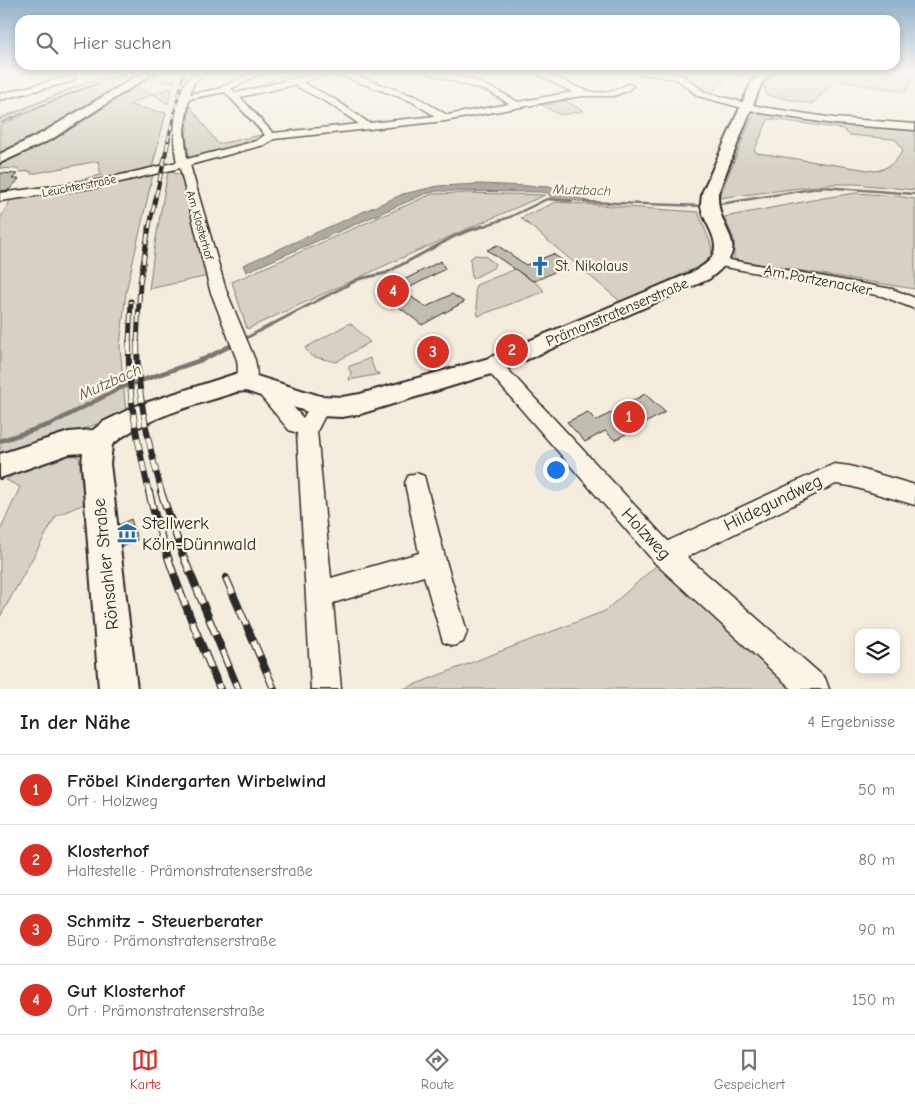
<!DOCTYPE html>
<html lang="de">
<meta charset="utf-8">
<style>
:root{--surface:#fff;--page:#f6f6f6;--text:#202124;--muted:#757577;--line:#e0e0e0;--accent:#d93025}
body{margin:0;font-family:"Comic Neue",sans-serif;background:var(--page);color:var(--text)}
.controls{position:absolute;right:15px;bottom:15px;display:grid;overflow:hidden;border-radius:10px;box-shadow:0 2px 8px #0003}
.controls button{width:45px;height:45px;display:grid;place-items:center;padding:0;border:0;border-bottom:1px solid var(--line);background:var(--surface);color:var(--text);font:25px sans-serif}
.you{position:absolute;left:555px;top:469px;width:18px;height:18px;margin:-12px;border:4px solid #fff;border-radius:50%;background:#1a73e8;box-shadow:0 0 0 8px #1a73e833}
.badge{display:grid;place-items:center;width:32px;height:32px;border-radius:50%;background:var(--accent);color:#fff;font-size:16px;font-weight:700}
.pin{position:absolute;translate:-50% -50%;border:2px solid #fff;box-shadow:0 1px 5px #0006}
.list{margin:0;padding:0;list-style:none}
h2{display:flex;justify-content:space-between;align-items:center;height:65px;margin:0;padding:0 20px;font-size:21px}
h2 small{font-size:16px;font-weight:400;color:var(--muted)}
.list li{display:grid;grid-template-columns:32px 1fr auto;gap:15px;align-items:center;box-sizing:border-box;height:70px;padding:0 20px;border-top:1px solid var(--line)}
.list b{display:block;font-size:19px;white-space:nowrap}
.list p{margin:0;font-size:16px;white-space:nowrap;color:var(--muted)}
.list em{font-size:16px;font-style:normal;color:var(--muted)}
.icon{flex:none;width:28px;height:28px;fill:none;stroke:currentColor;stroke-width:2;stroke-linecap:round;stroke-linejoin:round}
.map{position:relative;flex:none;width:915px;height:689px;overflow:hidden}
.search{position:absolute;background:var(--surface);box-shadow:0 2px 8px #0003;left:15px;right:15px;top:15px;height:55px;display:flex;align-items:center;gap:12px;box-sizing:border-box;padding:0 18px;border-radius:15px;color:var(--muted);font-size:19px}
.sheet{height:345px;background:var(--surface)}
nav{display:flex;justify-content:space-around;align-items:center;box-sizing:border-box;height:70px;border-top:1px solid var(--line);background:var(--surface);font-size:14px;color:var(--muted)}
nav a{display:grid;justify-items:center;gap:2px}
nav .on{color:var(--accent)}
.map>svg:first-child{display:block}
</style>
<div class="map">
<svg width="915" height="689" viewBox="0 0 915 689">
<rect width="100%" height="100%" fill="#f4edde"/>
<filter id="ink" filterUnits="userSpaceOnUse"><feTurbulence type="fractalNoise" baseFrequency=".02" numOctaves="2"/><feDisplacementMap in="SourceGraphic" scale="10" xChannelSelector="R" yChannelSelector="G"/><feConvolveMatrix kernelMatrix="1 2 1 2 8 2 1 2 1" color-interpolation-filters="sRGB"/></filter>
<g filter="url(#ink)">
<g fill="#d6d1c4" stroke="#807e78" fill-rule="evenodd">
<path d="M116 72H124L72 89 0 120V118L79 85Z"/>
<path d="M132 72H146L42 136 0 155V125L66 96Z"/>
<path d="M157 72H176L174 82 149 79 136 87 153 94 172 87 168 104 153 94 129 105 166 113 152 168C109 179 66 189 22 192L25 189 26 192 101 175 98 161 31 174V171L20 172 17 169 0 168V164L51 140Z"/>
<path d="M291 72H321C307 76 276 90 263 83Z"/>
<path d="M653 72H760L753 78 731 74C724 79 714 92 709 94L702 92 685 78Z"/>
<path d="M775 72H915V74L906 92 836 80 812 104 766 95 763 83Z"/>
<path d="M562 99 584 111 560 115 538 103 542 102 547 105 554 104 550 101Z"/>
<path d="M190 106 218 144 266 134 263 140 189 158 186 136Z"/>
<path d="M757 112 841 125 915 131V190L856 184H833L719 198 751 119ZM771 119 843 129 849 135 893 139 896 140 903 150C897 161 888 169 875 171L758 153 754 151 768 120Z"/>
<path d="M168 171 181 175 208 276 149 289 155 244Z"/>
<path d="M153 174 126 292 120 347 126 413 0 460V219L10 201 13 199 54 194Z"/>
<path d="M464 193 545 195 408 255 247 329 232 282 432 194Z"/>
<path d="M856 193 897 196 915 199V289L734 260V239L724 217 823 198Z"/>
<path d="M556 202 698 212 711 244 713 260 621 302 521 218Z"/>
<path d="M475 255 485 256 495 264 493 268 472 279 470 259Z"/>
<path d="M518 268 521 274 528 276 543 289V292L478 316 475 290 476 285Z"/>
<path d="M350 323 370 342 336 362 311 356 305 348Z"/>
<path d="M370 358 375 372 380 374 349 380 351 372 348 368 350 366Z"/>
<path d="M66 453 79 457 84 504 56 516 0 617V531L20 487 6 480 30 464Z"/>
<path d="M657 565 794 689H403L605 611Z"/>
</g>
<path fill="#afaaa0" stroke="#7a7771" d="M479 184 552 187 589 202 552 199 548 193 540 192 437 191 425 194 246 272 243 265 403 194 438 186Z"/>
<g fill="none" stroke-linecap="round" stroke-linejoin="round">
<g stroke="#7a7771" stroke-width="2.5">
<path d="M584 202 705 206"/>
<path d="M714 205 824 187 915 194"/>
<path d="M478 228 510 217 547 199 572 201"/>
</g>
<path stroke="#7a7771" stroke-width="3" d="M248 337 359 279 386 273 457 235 482 226"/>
<path stroke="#7a7771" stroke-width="4.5" d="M0 441 51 424 120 388 204 359 230 346"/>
</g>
<g fill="#c2bdb1" stroke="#2b2b2b">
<path d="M0 173 17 174 12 179H19L9 190 0 191Z"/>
<path d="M497 245 526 265 553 254 569 265 535 281 531 280 487 250Z"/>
<path d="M441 261 445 269 403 291 426 307 452 294 464 302 422 325 380 292Z"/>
<path d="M645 394 665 412 615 440 605 431 585 442 567 422 588 412 596 421Z"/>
<path d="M131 519 137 540 122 547 119 525Z"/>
</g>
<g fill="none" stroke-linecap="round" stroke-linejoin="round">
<defs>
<g id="minor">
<path d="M64 72H72L75 78 73 81 0 100V94L67 77Z"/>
<path d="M198 72H206L194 83 190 94 218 89 253 72H263L231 89 236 93 320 72H331L330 74 302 82 336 100 369 123 435 116 411 101 336 74 335 72H345L417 97 447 115 509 104 490 92 430 74 429 72C458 72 494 87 518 102L572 92 533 72C563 72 582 101 615 90 620 89 624 85 629 84L633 86 627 91 613 96H581L445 121 274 139 264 145 190 165 226 290 255 360C257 369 258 378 254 387L247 389 240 387C236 379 239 369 237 360L210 290 180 168 99 187 0 201V193L99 180 177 162C172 143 174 103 184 85 187 79 192 76 198 72ZM294 85 330 104 359 124 273 133 240 97ZM225 92 265 135 256 141 187 159 184 130 189 99Z"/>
<path d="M638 72H657L682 75 704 92 761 107 834 118 915 124V130L834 124 761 113 698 96 677 79 642 74Z"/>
<path d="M719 258 892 289 915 298V309L882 296 714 265 712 262 714 259Z"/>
<path d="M493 358 499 360 668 541 834 464 850 466 915 485V505L850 486 836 484 687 557 825 678 829 689H792L656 564 487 370 484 365 487 360Z"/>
<path d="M265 381 272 383 303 418 313 401 320 398 327 401 330 406 317 431 331 578 419 553 405 483 408 476 416 473 424 476 446 561 467 632 463 642 453 646 443 642 424 576 333 603 341 689H311L297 433 289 430 258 393 255 388 258 383Z"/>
</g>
<g id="major">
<path d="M144 72H155L52 139 0 163V154L42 133Z"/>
<path d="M762 72H773L762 82 718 193C716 235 757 243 709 279L501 371 360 414 342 417 320 416 246 391 236 392C195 406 146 416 112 445L110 464 137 689H99L82 464 83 453 69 454 0 478V454L69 432 93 430 103 422 136 406 235 374 247 373 320 396 342 397 360 394 486 359 695 271C701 267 710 262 713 255 721 239 702 221 701 205 701 201 702 197 702 193L752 81Z"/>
</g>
</defs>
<use href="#minor" stroke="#2b2b2b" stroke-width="3"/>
<use href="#major" stroke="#2b2b2b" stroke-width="4"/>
<use href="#minor" fill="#fcf5e5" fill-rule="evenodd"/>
<use href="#major" fill="#fcf5e5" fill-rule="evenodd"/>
<path stroke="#2b2b2b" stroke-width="1" d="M0 123 63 96 128 72"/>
<defs>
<path id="rail-far4" d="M168 140 184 72"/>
<path id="rail-far3" d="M149 228 169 138"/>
<g id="rail-far2">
<path d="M129 343 131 301"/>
<path d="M137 343 140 283 149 226"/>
</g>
<g id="rail-far1">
<path d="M129 342C127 393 138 444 149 493"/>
<path d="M137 342C137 393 148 444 162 493"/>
</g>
<g id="rail">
<path d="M149 492C165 560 193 625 220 689"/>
<path d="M161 492 182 553 238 689"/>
<path d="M226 578 274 689"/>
</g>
</defs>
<use href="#rail-far4" stroke="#2b2b2b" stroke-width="3"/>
<use href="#rail-far3" stroke="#2b2b2b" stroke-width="4"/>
<use href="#rail-far2" stroke="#2b2b2b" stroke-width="5"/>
<use href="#rail-far1" stroke="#2b2b2b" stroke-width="6"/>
<use href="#rail" stroke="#2b2b2b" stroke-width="8"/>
<use href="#rail-far4" stroke="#fcf5e5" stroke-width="2" stroke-dasharray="5.5" stroke-linecap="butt"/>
<use href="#rail-far3" stroke="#fcf5e5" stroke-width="2.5" stroke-dasharray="8" stroke-linecap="butt"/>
<use href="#rail-far2" stroke="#fcf5e5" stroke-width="3" stroke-dasharray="10" stroke-linecap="butt"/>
<use href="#rail-far1" stroke="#fcf5e5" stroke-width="4.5" stroke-dasharray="12" stroke-linecap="butt"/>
<use href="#rail" stroke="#fcf5e5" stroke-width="5.5" stroke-dasharray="17" stroke-linecap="butt"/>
</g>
</g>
<linearGradient id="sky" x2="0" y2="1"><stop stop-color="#91b0cb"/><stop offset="0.43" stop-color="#faf7f0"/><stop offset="1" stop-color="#faf7f0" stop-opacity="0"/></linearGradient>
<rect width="915" height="168" fill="url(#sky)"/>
<defs>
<symbol id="church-bare" viewBox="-9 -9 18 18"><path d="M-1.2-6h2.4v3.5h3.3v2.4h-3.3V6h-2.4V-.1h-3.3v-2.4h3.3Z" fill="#1f6fb2" stroke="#fcf5e5" stroke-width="2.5" paint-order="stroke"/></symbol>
<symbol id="museum-bare" viewBox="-9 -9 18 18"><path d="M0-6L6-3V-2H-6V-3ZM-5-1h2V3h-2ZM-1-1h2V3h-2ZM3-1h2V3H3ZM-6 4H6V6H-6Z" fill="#1f6fb2" stroke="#fcf5e5" stroke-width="2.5" paint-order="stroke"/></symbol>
</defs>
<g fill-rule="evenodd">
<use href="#church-bare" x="526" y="252" width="28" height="28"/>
<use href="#museum-bare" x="113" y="519" width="28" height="28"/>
</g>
<g text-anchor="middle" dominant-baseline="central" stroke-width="4.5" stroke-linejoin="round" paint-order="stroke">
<g font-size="12" fill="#2b2b2b" stroke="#fcf5e5">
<text transform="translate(79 186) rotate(-11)">Leuchterstraße</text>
<text transform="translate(200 225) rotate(74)">Am Klosterhof</text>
</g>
<g font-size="14" font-style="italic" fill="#595754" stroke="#fcf5e5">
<text transform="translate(582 190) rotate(2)">Mutzbach</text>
</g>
<g font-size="15" fill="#2b2b2b" stroke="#fcf5e5" text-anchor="start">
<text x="555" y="266">St. Nikolaus</text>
</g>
<g font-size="15" fill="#2b2b2b" stroke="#fcf5e5">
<text transform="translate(818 280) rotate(11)">Am Portzenacker</text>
<text transform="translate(617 312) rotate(-23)">Prämonstratenserstraße</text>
</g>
<g font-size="16" font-style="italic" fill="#595754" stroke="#fcf5e5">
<text transform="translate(110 382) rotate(-24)">Mutzbach</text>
</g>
<g font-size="18" fill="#2b2b2b" stroke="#fcf5e5">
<text transform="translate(773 503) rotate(-26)">Hildegundweg</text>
<text transform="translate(646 534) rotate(47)">Holzweg</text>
<text transform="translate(106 564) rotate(-96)">Rönsahler Straße</text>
</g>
<g font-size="18" fill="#2b2b2b" stroke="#fcf5e5" text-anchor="start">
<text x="142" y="523">Stellwerk<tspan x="142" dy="21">Köln-Dünnwald</tspan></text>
</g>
</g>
</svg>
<div class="controls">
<button><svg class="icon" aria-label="layers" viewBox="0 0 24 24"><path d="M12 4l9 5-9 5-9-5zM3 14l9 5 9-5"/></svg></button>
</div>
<div class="you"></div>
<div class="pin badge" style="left:629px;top:417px">1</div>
<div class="pin badge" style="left:512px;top:350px">2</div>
<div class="pin badge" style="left:433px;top:352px">3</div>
<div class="pin badge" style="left:393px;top:291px">4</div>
<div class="search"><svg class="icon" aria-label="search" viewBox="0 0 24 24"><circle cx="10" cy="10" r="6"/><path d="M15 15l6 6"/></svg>Hier suchen</div>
</div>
<section class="sheet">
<h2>In der Nähe<small>4 Ergebnisse</small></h2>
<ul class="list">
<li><span class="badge">1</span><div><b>Fröbel Kindergarten Wirbelwind</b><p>Ort · Holzweg</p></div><em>50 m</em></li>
<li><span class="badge">2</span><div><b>Klosterhof</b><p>Haltestelle · Prämonstratenserstraße</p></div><em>80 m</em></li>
<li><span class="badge">3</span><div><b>Schmitz - Steuerberater</b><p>Büro · Prämonstratenserstraße</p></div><em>90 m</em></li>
<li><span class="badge">4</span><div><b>Gut Klosterhof</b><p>Ort · Prämonstratenserstraße</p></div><em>150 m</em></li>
</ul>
</section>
<nav>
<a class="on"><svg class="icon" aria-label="map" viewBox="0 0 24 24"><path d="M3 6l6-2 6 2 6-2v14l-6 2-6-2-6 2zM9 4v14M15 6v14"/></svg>Karte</a>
<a><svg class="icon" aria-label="directions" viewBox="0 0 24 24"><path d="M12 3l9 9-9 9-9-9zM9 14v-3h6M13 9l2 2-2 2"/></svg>Route</a>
<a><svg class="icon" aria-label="saved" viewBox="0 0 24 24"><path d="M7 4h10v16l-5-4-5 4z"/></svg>Gespeichert</a>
</nav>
